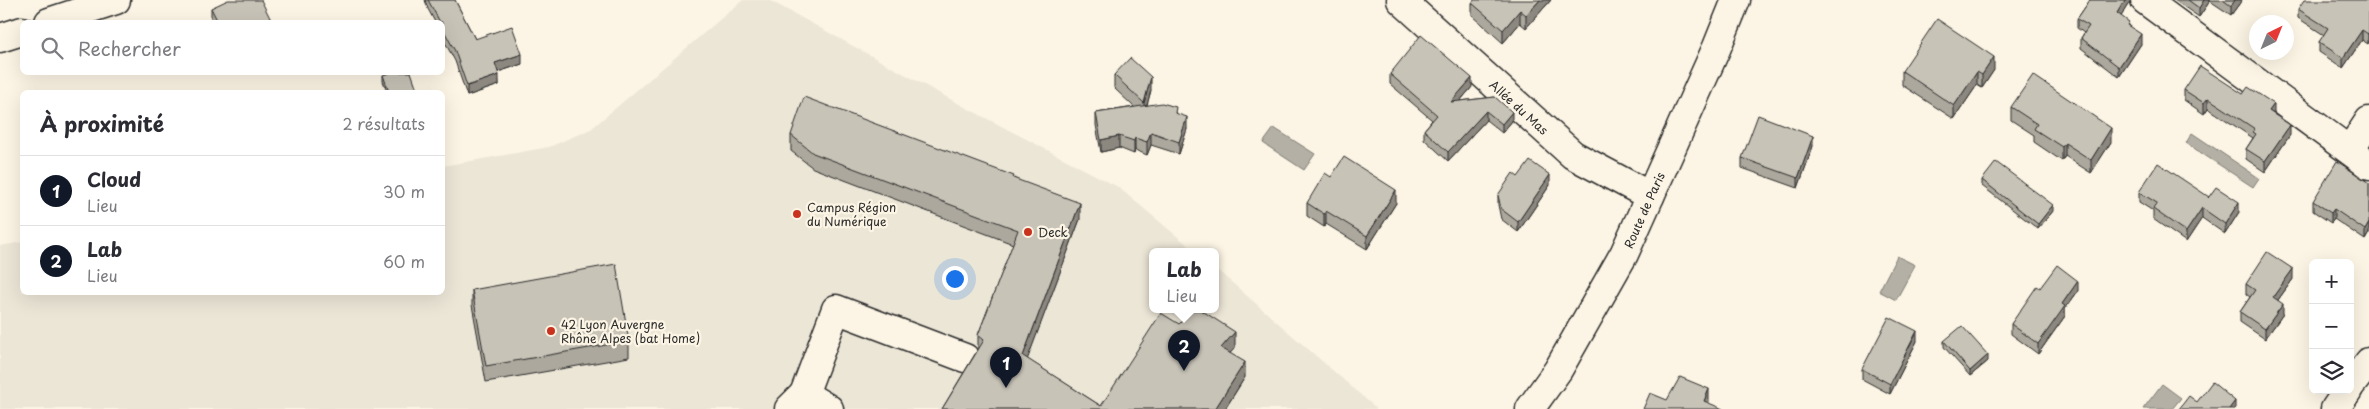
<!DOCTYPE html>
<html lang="fr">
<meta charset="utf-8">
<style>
:root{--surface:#fff;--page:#f7f7f7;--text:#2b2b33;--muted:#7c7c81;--line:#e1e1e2;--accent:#111827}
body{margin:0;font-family:"Playpen Sans",sans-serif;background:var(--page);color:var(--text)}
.controls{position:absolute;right:15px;bottom:15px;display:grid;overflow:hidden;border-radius:8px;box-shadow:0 5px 20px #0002}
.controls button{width:45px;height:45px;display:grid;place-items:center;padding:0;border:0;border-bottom:1px solid var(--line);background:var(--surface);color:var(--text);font:25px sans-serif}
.compass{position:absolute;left:2249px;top:15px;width:45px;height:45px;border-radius:50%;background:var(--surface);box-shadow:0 5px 20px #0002;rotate:43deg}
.you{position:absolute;left:954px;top:278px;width:18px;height:18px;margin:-12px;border:4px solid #fff;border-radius:50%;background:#1a73e8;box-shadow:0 0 0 8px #1a73e833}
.badge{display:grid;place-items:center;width:32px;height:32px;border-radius:50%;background:var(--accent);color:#fff;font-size:16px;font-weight:700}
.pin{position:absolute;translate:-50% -41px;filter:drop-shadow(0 1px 2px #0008)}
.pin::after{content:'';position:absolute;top:26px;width:18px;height:15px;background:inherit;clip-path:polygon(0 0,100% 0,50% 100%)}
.popup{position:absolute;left:1149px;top:248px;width:70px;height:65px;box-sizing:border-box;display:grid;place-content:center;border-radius:8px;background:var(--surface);filter:drop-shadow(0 1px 4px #0005);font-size:16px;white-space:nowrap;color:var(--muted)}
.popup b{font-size:19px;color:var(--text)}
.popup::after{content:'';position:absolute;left:50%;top:100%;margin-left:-10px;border:10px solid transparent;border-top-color:var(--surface)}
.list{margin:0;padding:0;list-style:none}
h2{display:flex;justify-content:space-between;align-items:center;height:65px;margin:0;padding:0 20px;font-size:21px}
h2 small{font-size:16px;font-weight:400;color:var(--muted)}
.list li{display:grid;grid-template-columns:32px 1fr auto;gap:15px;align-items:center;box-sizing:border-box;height:70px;padding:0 20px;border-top:1px solid var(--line)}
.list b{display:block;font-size:19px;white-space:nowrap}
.list p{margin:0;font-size:16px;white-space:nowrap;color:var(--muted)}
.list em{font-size:16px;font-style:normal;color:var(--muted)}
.icon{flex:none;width:28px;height:28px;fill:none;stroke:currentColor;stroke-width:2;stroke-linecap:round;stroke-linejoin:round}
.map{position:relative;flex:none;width:2369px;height:409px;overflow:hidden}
.search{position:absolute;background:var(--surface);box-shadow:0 5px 20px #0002;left:20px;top:20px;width:425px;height:55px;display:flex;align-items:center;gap:12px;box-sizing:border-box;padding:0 18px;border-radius:8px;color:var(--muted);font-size:19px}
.panel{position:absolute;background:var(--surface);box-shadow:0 5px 20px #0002;left:20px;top:90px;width:425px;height:205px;border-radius:8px}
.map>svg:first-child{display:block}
</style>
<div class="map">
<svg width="2369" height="409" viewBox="0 0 2369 409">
<rect width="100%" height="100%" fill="#fcf5e5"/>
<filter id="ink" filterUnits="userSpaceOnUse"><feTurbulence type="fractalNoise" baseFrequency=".02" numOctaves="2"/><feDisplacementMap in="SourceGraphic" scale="10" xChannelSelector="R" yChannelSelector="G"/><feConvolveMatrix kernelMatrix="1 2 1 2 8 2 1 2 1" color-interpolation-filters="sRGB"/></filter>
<g filter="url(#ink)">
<path fill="#ece6d7" d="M743 0H769L961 105 1118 187 1196 252H1153V310H1215V268L1377 409H0V246L22 242V292H442L443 166 549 147 591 129Z"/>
<g fill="#b4b0a5" stroke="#7d7b74">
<path d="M1274 128 1315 154 1304 170 1263 143Z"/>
<path d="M2192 133 2259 178 2253 187 2186 143Z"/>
<path d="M1897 256 1915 265 1896 300 1879 291Z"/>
<path d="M2162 384 2181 398 2172 409H2143Z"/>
</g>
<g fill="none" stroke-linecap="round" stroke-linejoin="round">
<defs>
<g id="minor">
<path d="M1401 0 1573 155 1650 196"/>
<path d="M2145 0 2369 165"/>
<path d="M49 22 116 0"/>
<path d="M0 38 22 31"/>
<path d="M2350 150 2369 121"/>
<path d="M2350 386 2369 362"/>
<path d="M804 394 836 309 965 358"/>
<path d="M789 409 804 394 829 409"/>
<path d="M2335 409 2348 390"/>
</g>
<path id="major" d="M1530 409 1558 370 1624 254 1717 47 1736 0"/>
</defs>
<use href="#minor" stroke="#2b2b2b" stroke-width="31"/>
<use href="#major" stroke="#2b2b2b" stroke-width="31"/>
<use href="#minor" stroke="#fcf5e5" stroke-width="28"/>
<use href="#major" stroke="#fcf5e5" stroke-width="28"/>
</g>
<g fill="#aca89d" stroke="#2b2b2b">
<path d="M425 0H455L475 39 522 64 498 72 499 85 467 96 455 61 442 37V22H435L428 9Z"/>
<path d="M1551 0 1526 28 1520 23 1503 43 1472 15V3Z"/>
<path d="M2090 0H2131L2130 2 2121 16 2129 26 2141 44 2119 77 2081 48V38L2084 33 2077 28V19Z"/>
<path d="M2174 0H2242L2231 15 2210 1 2199 17Z"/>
<path d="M2369 0V42L2368 44 2362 40 2343 68 2319 52V42L2324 35 2298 18V9Z"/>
<path d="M211 8 272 22H214L211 18Z"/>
<path d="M1994 70 1982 88 1977 85 1954 119 1902 85V71Z"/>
<path d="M1390 74 1472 87 1460 101 1495 97 1512 121 1502 133 1486 120 1448 161 1424 139V130L1432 120 1390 84Z"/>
<path d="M383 75 418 92H387L383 81Z"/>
<path d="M1114 75 1151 90 1147 105 1176 113 1187 129 1179 154 1151 145 1147 155 1135 150 1134 154 1119 148 1101 152 1096 125V113L1134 107 1114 88Z"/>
<path d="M2184 90 2274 114 2290 135 2265 172 2246 159V149L2253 138 2208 108 2204 114 2184 100Z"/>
<path d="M2011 107 2111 142 2091 173 2065 156 2062 161 2034 142V135L2011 120Z"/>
<path d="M791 135 1014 178 1080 219 1027 359 1101 406 1179 324 1235 348 1230 353 1245 377 1225 409H942L978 349V335L1013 244 813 168 791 151Z"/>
<path d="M1813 146 1798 188 1742 168V158Z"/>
<path d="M1331 177 1396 203 1367 249 1326 224 1324 227 1307 216V203Z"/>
<path d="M1518 177 1550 185 1518 232 1501 219 1498 205V195Z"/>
<path d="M1982 180 2053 211 2038 229 1982 186Z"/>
<path d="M2369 183V233L2365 240 2334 219 2331 223 2313 211V201Z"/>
<path d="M2139 192 2209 197 2239 212 2225 234 2202 218 2186 242 2153 219V211L2139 202Z"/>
<path d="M2293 279 2278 300 2283 314 2265 339 2240 322V312L2250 297 2246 294V284Z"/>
<path d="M2040 288 2078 291 2065 309V316L2038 354 2011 334V324Z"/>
<path d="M472 290 629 341V357L486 382 472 305Z"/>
<path d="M1917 341 1890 394 1862 379V369Z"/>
<path d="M1944 341 1988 361 1970 376 1944 347Z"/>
</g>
<g fill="#8c8880" stroke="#2b2b2b">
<path d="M1540 0H1551L1526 28V15Z"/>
<path d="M2125 0H2131L2130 2 2117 23V13Z"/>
<path d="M2204 0H2210V1L2199 17V8Z"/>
<path d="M2235 0H2242L2231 15V6Z"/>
<path d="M1520 10V23L1503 43V30Z"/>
<path d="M2362 30V40L2343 68V58Z"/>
<path d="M2369 32V42L2368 44V34Z"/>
<path d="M2141 34V44L2119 77V67Z"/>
<path d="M522 54V64L495 73V63Z"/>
<path d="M1994 57V70L1982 88V75Z"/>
<path d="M1977 72V85L1954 119V106Z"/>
<path d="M499 75V85L467 96V86Z"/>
<path d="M1151 77V90L1144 116V103Z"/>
<path d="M1472 78V87L1451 111V102Z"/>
<path d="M2208 98V108L2204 114V103Z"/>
<path d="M2274 104V114L2269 111Z"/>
<path d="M1486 111V120L1448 161V152Z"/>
<path d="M1512 112V121L1502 133V124Z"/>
<path d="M1187 117V129L1179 154V142Z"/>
<path d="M2290 125V135L2265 172V161Z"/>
<path d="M2111 128V142L2091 173V160Z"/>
<path d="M1151 132V145L1147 155V142Z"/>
<path d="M1119 136V148L1101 152V140Z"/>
<path d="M1813 136V146L1798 188V178Z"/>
<path d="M1135 138V150L1134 154V141Z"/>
<path d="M2065 143V156L2062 161V147Z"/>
<path d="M1550 175V185L1518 232V222Z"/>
<path d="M1396 190V203L1367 249V236Z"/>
<path d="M2239 202V212L2225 234V224Z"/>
<path d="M1080 203V219L1023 371V356Z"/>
<path d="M2053 205V211L2038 229V224Z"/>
<path d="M2202 208V218L2186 242V232Z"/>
<path d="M2334 209V219L2331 223V213Z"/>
<path d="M1326 211V224L1324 227V214Z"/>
<path d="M2369 223V233L2365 240V230Z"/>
<path d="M2293 269V279L2273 307V297Z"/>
<path d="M2078 281V291L2065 309V316L2038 354V344L2062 304Z"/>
<path d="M2283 304V314L2265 339V329Z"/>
<path d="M1917 331V341L1890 394V384Z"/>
<path d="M1235 332V348L1221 363V348Z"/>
<path d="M1988 355V361L1970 376V371Z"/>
<path d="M1245 362V377L1225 409H1215Z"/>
<path d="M1709 389V402L1706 409 1704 401Z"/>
<path d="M2235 401V409H2229Z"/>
</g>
<g fill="#c8c3b7" stroke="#2b2b2b">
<path d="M228 0H261L272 22H218L211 8Z"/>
<path d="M428 0H455L475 39 512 26 522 54 495 63 499 75 467 86 455 51 442 27V22H440Z"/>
<path d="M1474 0H1540L1526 15 1520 10 1503 30 1472 3Z"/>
<path d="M2090 0H2125L2117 13 2129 22 2127 25 2141 34 2119 67 2081 38 2089 26 2077 19Z"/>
<path d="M2188 0H2204L2199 8Z"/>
<path d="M2223 0H2235L2231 6Z"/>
<path d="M2304 0H2369V32L2368 34 2362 30 2343 58 2319 42 2328 28 2298 9Z"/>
<path d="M1937 19 1994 57 1982 75 1977 72 1954 106 1902 71Z"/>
<path d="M1421 35 1472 78 1451 102 1495 97 1512 112 1502 124 1486 111 1448 152 1424 130 1437 115 1390 74Z"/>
<path d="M1130 58 1151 77 1144 103 1114 75Z"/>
<path d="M2200 66 2243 94 2248 87 2274 104 2269 111 2290 125 2265 161 2246 149 2256 134 2253 132 2255 129 2208 98 2204 103 2184 90Z"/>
<path d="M392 72H411L418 92H389L383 75Z"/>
<path d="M2033 75 2111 128 2091 160 2065 143 2062 147 2034 129 2037 124 2011 107Z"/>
<path d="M804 97 1014 176 1013 178 1080 203 1023 356 1101 406 1161 313 1179 324 1193 310H1201L1235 332 1221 348 1245 362 1215 409H942L984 340 978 335 1018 230 813 153 791 135Z"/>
<path d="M1162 103 1176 107 1175 113 1187 117 1179 142 1151 132 1147 142 1135 138 1134 141 1119 136 1101 140 1096 113Z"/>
<path d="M1758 115 1813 136 1798 178 1742 158Z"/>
<path d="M1344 157 1396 190 1367 236 1326 211 1324 214 1307 203 1325 173 1331 177Z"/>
<path d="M1530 161 1550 175 1518 222 1501 209 1498 195 1513 173 1518 177Z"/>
<path d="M2337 161 2369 183V223L2365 230 2334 209 2331 213 2313 201Z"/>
<path d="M1996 162 2053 205 2038 224 1982 180Z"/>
<path d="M2158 163 2209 197 2208 198 2216 187 2239 202 2225 224 2202 208 2186 232 2153 209 2157 203 2139 192Z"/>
<path d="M2267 252 2293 269 2273 297 2283 304 2265 329 2240 312 2255 290 2246 284Z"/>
<path d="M616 264 629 341 486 366 472 290Z"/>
<path d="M2057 265 2078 281 2062 304 2065 306 2038 344 2011 324 2037 286 2040 288Z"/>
<path d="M1889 317 1917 331 1890 384 1862 369Z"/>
<path d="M1962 326 1988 355 1970 371 1944 341Z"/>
<path d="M1680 377 1709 389 1704 401 1723 409H1643L1650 393 1667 400Z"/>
<path d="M2212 382 2235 401 2229 409H2179L2189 396 2197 402Z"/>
</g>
</g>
<g fill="#c8321e" stroke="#fcf5e5" stroke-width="2">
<circle cx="797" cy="214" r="5"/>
<circle cx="1028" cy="232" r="5"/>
<circle cx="551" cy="331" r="5"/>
</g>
<g text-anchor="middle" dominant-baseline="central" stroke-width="4.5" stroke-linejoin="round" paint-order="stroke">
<g font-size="12" fill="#2b2b2b" stroke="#fcf5e5">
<text transform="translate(1519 107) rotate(42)">Allée du Mas</text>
<text transform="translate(1644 210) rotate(-66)">Route de Paris</text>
</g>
<g font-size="12" fill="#2b2b2b" stroke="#fcf5e5" text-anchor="start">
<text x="807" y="207">Campus Région<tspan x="807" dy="14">du Numérique</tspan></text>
<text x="1038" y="232">Deck</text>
<text x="561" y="324">42 Lyon Auvergne<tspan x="561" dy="14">Rhône Alpes (bat Home)</tspan></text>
</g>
</g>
</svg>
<div class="controls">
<button>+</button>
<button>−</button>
<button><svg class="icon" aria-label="layers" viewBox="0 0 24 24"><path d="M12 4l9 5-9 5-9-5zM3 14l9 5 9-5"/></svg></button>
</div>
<svg class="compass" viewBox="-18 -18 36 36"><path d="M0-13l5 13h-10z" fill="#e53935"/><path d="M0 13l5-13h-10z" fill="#7c7c81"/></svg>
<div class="you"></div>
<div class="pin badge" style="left:1006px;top:388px">1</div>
<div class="pin badge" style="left:1184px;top:371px">2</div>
<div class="popup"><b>Lab</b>Lieu</div>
<div class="search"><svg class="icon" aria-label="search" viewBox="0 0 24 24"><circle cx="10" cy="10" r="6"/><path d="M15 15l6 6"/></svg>Rechercher</div>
<section class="panel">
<h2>À proximité<small>2 résultats</small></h2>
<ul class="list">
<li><span class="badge">1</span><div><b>Cloud</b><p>Lieu</p></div><em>30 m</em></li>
<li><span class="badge">2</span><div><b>Lab</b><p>Lieu</p></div><em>60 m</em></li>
</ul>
</section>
</div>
